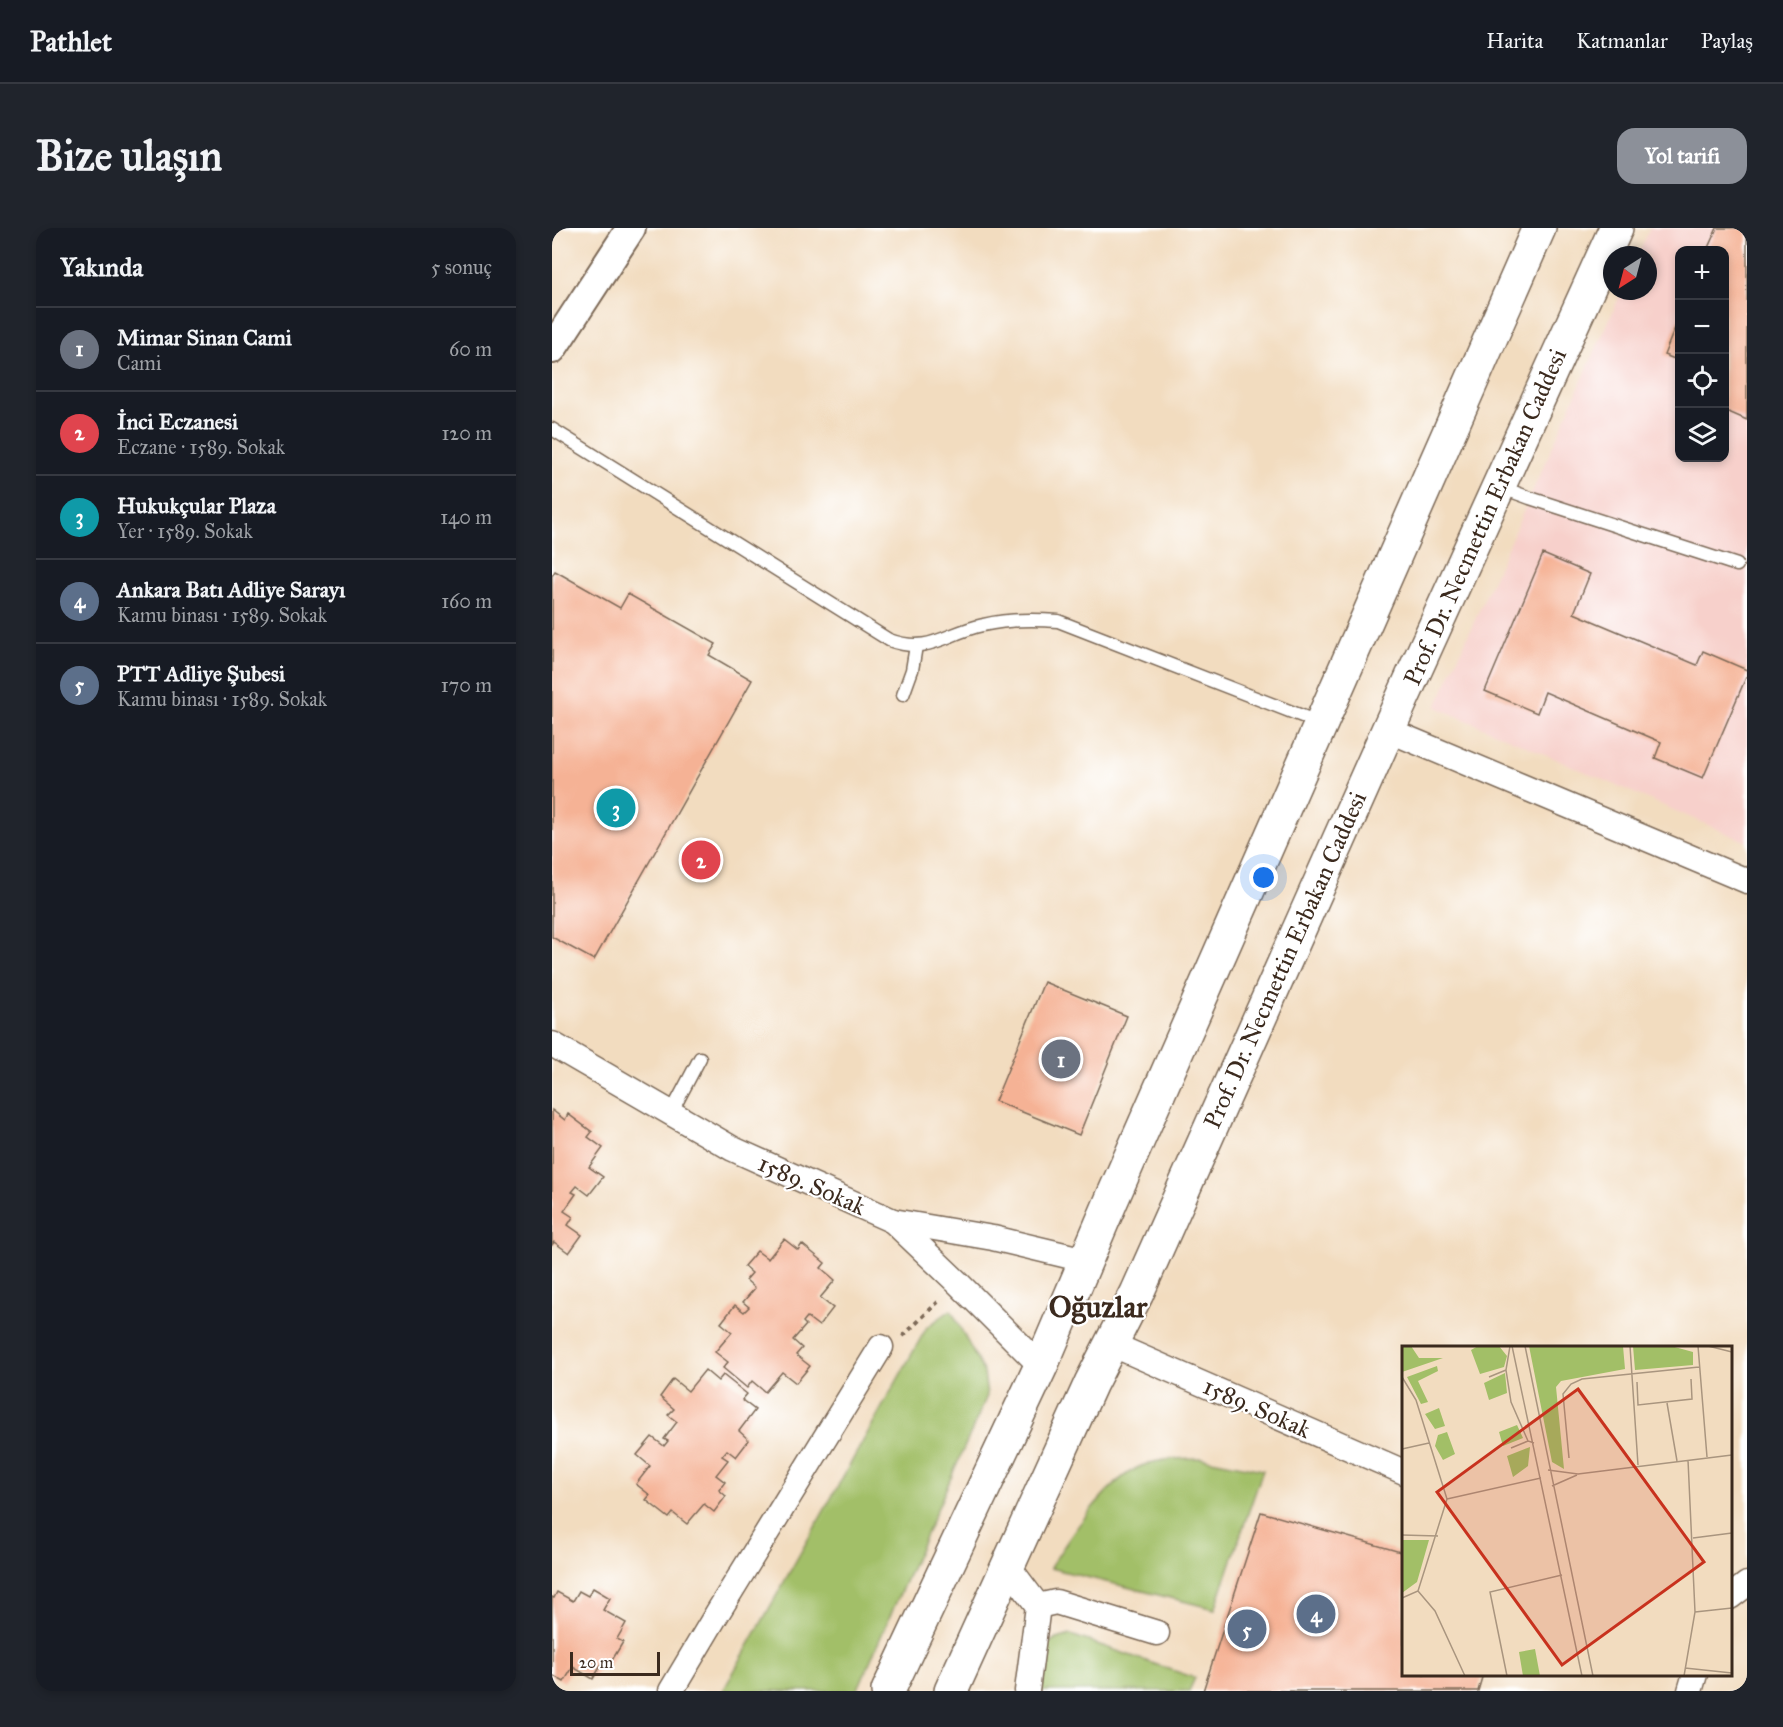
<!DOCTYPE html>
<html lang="tr">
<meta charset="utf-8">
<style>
:root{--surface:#171b24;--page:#20242c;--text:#f1f3f6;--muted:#9ea1a6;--line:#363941;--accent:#8c9099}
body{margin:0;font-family:"IM FELL Great Primer",serif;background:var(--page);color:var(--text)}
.controls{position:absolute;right:18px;top:18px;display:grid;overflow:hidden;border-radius:12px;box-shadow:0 3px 9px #0003}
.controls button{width:54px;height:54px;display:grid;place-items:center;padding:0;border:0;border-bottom:2px solid var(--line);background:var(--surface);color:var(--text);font:30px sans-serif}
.compass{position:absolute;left:1051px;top:18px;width:54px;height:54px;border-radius:50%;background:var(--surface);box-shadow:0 3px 9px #0003;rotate:216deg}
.scale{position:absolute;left:18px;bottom:15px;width:90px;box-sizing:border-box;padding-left:6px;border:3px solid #3b2a1e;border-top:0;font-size:16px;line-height:21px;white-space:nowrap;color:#3b2a1e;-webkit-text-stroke:4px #fff;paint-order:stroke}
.you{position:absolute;left:712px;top:650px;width:21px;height:21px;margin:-15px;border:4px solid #fff;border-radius:50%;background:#1a73e8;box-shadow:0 0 0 9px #1a73e833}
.badge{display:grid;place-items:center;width:39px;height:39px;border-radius:50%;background:var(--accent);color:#fff;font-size:20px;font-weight:700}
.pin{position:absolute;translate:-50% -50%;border:3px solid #fff;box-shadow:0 2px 6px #0006}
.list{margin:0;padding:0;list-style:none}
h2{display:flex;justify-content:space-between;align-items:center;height:78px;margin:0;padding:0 24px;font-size:26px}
h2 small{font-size:20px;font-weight:400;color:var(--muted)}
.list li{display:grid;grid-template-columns:39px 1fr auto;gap:18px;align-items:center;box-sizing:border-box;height:84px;padding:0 24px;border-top:2px solid var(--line)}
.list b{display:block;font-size:22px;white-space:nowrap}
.list p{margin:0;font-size:20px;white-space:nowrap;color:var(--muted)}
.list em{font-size:20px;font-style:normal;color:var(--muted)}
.icon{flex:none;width:33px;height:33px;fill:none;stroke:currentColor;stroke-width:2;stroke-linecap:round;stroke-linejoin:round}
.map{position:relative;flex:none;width:1195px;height:1463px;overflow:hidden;border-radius:18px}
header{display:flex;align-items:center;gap:36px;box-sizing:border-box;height:84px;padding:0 30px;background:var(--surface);border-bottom:2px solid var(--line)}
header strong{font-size:28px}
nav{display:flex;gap:33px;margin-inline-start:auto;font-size:21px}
.intro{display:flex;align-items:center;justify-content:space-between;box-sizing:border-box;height:144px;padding:0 36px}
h1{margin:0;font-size:42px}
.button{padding:15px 27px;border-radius:18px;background:var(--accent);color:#fff;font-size:21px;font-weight:700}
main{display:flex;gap:36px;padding:0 36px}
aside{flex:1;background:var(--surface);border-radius:18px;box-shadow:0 3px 9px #0003}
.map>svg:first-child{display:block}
</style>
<header>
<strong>Pathlet</strong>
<nav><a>Harita</a><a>Katmanlar</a><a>Paylaş</a></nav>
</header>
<div class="intro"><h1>Bize ulaşın</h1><a class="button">Yol tarifi</a></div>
<main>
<aside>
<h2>Yakında<small>5 sonuç</small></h2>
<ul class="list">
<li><span class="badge" style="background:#6b7280">1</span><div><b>Mimar Sinan Cami</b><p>Cami</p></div><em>60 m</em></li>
<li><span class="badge" style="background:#e0444e">2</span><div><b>İnci Eczanesi</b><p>Eczane · 1589. Sokak</p></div><em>120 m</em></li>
<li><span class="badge" style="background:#0f9aa8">3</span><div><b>Hukukçular Plaza</b><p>Yer · 1589. Sokak</p></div><em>140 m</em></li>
<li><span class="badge" style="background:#5c6f8a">4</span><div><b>Ankara Batı Adliye Sarayı</b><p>Kamu binası · 1589. Sokak</p></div><em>160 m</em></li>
<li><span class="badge" style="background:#5c6f8a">5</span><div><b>PTT Adliye Şubesi</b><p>Kamu binası · 1589. Sokak</p></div><em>170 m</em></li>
</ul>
</aside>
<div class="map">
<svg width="1195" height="1463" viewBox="0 0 1195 1463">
<rect width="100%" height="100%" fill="#fff"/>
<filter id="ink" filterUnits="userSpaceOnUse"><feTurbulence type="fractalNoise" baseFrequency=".0167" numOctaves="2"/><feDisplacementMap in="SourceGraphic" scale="12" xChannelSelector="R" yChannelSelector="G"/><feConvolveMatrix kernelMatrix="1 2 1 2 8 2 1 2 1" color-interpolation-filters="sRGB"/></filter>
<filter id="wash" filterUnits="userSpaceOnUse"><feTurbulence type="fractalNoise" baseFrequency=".008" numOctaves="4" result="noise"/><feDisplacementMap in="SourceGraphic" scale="24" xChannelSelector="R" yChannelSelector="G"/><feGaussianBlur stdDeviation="1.35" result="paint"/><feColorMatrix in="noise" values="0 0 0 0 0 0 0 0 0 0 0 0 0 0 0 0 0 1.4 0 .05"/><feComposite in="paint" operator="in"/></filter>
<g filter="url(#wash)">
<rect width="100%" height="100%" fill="#f2dcbf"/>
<path fill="#f7d0cb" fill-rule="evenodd" d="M1098 0H1195V614L884 479 1070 63H1096V27H1086ZM1128 22H1172V230H1128Z"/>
<g fill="#a2bf67" stroke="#6e7442" stroke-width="1.5">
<path d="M399 1082 432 1145 435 1168 305 1463H171L375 1099Z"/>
<path d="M649 1230 711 1242 663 1381 498 1340C517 1309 553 1256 585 1240 605 1230 627 1231 649 1230Z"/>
<path d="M519 1407 643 1450 637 1463H484L491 1421 501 1412Z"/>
</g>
<g id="blocks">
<g fill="#f5b295">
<path d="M1165 0H1195V192L1172 182V22H1155Z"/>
<path d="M1127 90H1128V133L1112 127Z"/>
<path d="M991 326 1038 346 1022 385 1145 437 1151 423 1195 442V447L1151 550 1103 530 1109 514 993 464 985 485 933 463Z"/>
<path d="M3 343 68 380 76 366 164 416 157 427 200 452 42 732 0 709V348Z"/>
<path d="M492 754 575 788 527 907 443 873Z"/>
<path d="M0 882 13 892 16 886 40 904 36 909 51 920 37 939 51 949 37 967 25 958 20 964 24 966 12 983 21 989 16 997 30 1007 17 1025 2 1014 0 1017Z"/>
<path d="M232 1011 246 1022 250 1016 273 1035 269 1040 283 1052 268 1070 281 1080 267 1098 255 1089 251 1094 254 1097 241 1112 250 1120 244 1127 258 1138 244 1155 230 1144 213 1164 200 1153 195 1160 171 1140 176 1134 163 1124 180 1104 169 1095 183 1077 192 1084 197 1079 191 1074 203 1060 194 1052 200 1045 192 1038 205 1023 216 1031Z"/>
<path d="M153 1142 166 1153 171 1147 195 1166 190 1172 203 1182 187 1203 197 1212 184 1229 175 1222 170 1228 176 1232 164 1247 173 1254 167 1262 174 1268 162 1284 152 1276 135 1296 121 1285 117 1290 94 1272 98 1267 84 1256 98 1238 85 1227 100 1209 112 1218 116 1213 112 1211 125 1194 116 1187 122 1181 108 1169 121 1151 136 1163Z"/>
<path d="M709 1284 852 1325V1446H931L926 1463H651Z"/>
<path d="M41 1360 58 1370 51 1382 74 1395 65 1411 71 1414 56 1439 50 1436 41 1451 21 1439 12 1454 0 1447V1369L2 1370 5 1364 21 1373 27 1363 36 1368Z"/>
</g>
</g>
</g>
<g filter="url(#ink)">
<use href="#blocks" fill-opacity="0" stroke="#7b6856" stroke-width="1.5"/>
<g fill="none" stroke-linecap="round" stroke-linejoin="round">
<defs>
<g id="service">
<path d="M0 201 337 412C378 427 393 405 431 397 456 391 480 391 506 393L768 495"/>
<path d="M948 259 978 270 1185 337"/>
<path d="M351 467 360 442 364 418"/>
<path d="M119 885 148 830"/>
</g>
<g id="minor">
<path d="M836 502 1195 653"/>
<path d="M0 816 181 921 341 993 406 1055 489 1138"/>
<path d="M341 993 441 1010 533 1032"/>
<path d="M559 1116 852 1244"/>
<path d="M456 1338 486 1378 475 1463"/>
<path d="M1178 1369 1195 1356"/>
<path d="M486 1378 504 1374 605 1405"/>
<path d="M119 1463 166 1384 329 1119"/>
<path d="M1138 1463 1143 1446"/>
</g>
<path id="tertiary" d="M0 121 79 0"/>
<g id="secondary">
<path d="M336 1463 489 1138 560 971 987 0"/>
<path d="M399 1463 539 1155 585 1065 836 502 1064 0"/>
</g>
</defs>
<use href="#service" stroke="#7b6856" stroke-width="15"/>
<use href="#minor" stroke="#7b6856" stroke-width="27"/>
<use href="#tertiary" stroke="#7b6856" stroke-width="32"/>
<use href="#secondary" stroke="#7b6856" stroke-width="36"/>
<path stroke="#7b6856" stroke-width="4" stroke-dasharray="4.5 4.5" stroke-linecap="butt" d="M351 1108 386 1074"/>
<use href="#service" stroke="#fff" stroke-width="12"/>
<use href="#minor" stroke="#fff" stroke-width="24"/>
<use href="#tertiary" stroke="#fff" stroke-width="28"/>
<use href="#secondary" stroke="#fff" stroke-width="33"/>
</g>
</g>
<g text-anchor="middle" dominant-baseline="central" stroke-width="4.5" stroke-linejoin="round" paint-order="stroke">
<g font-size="24" fill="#3b2a1e" stroke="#fff">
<text transform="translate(933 289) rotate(-66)">Prof. Dr. Necmettin Erbakan Caddesi</text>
<text transform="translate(733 732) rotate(-66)">Prof. Dr. Necmettin Erbakan Caddesi</text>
<text transform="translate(260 957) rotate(24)">1589. Sokak</text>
<text transform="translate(705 1180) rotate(24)">1589. Sokak</text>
</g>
<g font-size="30" font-weight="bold" fill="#3b2a1e" stroke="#fff">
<text x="546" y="1079">Oğuzlar</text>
</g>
</g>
<g transform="translate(850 1118)">
<rect width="330" height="330" fill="#f2dcbf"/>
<path d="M0 0H9L17 12H41L0 26ZM76 0H97L105 10 102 21 78 28 69 4ZM127 0H221L223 23 159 35 154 41 162 123 150 116ZM231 0H269L291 6V19L233 24ZM35 20 36 25 16 35 26 56 19 58 5 31ZM103 27 105 47 87 54 82 37ZM37 62 43 80 33 83 23 68ZM115 79 121 92 101 100 97 86ZM45 86 53 108 41 114 33 100 36 89ZM128 101 126 120 111 131 105 110ZM0 194H27L15 236 0 247ZM133 303 138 330H121L117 306Z" fill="#a2bf67"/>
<path fill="none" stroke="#a9957f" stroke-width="1.5" d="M108 0 104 24 109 56 126 95 132 97M110 0 180 330M123 0 191 330M228 0 236 119M296 0 305 111M306 0 330 6M0 31 14 54 45 153M87 31 104 24M235 36 236 59 290 53 289 33M265 57 275 115M109 102 126 95M0 103 27 97M167 112 161 48 169 38 180 33 297 21M146 124 176 128 330 109M150 140 175 129M45 153 139 132M0 189 36 190M291 192 330 187M16 245 33 265 63 330M0 252 16 245 45 153M293 266 330 262M283 322 330 327M105 330 88 246 160 229M282 330 293 266 286 114"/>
<path fill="#c8321e" fill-opacity="0.15" stroke="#c8321e" stroke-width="3" d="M176 43 302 216 160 319 35 146Z"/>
<rect width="330" height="330" fill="none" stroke="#3b2a1e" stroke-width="3"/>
</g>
</svg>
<div class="controls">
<button>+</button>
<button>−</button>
<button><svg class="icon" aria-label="locate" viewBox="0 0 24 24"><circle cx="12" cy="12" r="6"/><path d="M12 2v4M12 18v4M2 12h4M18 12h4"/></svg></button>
<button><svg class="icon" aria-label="layers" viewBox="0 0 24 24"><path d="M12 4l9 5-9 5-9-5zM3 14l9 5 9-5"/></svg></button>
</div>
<svg class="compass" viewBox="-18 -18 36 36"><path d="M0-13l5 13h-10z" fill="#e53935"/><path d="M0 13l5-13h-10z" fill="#9ea1a6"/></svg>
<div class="scale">20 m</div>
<div class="you"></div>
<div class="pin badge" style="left:509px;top:831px;background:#6b7280">1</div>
<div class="pin badge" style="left:149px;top:632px;background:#e0444e">2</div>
<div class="pin badge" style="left:64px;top:580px;background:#0f9aa8">3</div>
<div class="pin badge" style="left:764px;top:1386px;background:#5c6f8a">4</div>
<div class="pin badge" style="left:695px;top:1401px;background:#5c6f8a">5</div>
</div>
</main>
